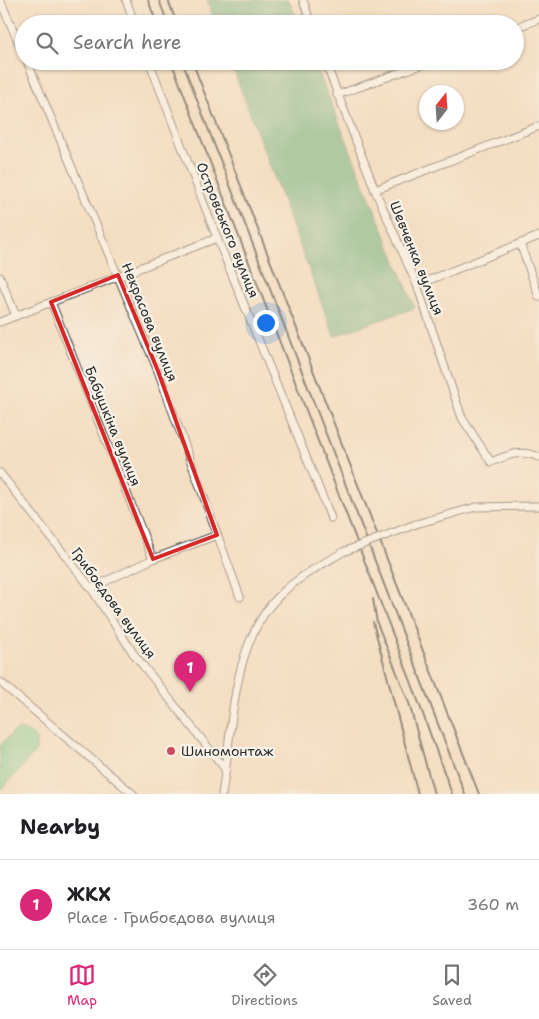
<!DOCTYPE html>
<meta charset="utf-8">
<style>
:root{--surface:#fff;--page:#f2f2f2;--text:#202124;--muted:#757577;--line:#e0e0e0;--accent:#db2777}
body{margin:0;font-family:"Shantell Sans",sans-serif;background:var(--page);color:var(--text)}
.compass{position:absolute;left:419px;top:85px;width:45px;height:45px;border-radius:50%;background:var(--surface);box-shadow:0 1px 4px #0004;rotate:17deg}
.you{position:absolute;left:265px;top:322px;width:18px;height:18px;margin:-12px;border:4px solid #fff;border-radius:50%;background:#1a73e8;box-shadow:0 0 0 8px #1a73e833}
.badge{display:grid;place-items:center;width:32px;height:32px;border-radius:50%;background:var(--accent);color:#fff;font-size:16px;font-weight:700}
.pin{position:absolute;translate:-50% -41px;filter:drop-shadow(0 1px 2px #0008)}
.pin::after{content:'';position:absolute;top:26px;width:18px;height:15px;background:inherit;clip-path:polygon(0 0,100% 0,50% 100%)}
.list{margin:0;padding:0;list-style:none}
h2{display:flex;justify-content:space-between;align-items:center;height:65px;margin:0;padding:0 20px;font-size:21px}
h2 small{font-size:16px;font-weight:400;color:var(--muted)}
.list li{display:grid;grid-template-columns:32px 1fr auto;gap:15px;align-items:center;box-sizing:border-box;height:90px;padding:0 20px;border-top:1px solid var(--line)}
.list b{display:block;font-size:19px;white-space:nowrap}
.list p{margin:0;font-size:16px;white-space:nowrap;color:var(--muted)}
.list em{font-size:16px;font-style:normal;color:var(--muted)}
.icon{flex:none;width:28px;height:28px;fill:none;stroke:currentColor;stroke-width:2;stroke-linecap:round;stroke-linejoin:round}
.map{position:relative;flex:none;width:539px;height:794px;overflow:hidden}
.search{position:absolute;background:var(--surface);box-shadow:0 1px 4px #0004;left:15px;right:15px;top:15px;height:55px;display:flex;align-items:center;gap:12px;box-sizing:border-box;padding:0 18px;border-radius:28px;color:var(--muted);font-size:19px}
.sheet{height:155px;background:var(--surface)}
nav{display:flex;justify-content:space-around;align-items:center;box-sizing:border-box;height:70px;border-top:1px solid var(--line);background:var(--surface);font-size:14px;color:var(--muted)}
nav a{display:grid;justify-items:center;gap:2px}
nav .on{color:var(--accent)}
.map>svg:first-child{display:block}
</style>
<div class="map">
<svg width="539" height="794" viewBox="0 0 539 794">
<rect width="100%" height="100%" fill="#f7f3e8"/>
<filter id="ink" filterUnits="userSpaceOnUse"><feTurbulence type="fractalNoise" baseFrequency=".02" numOctaves="2"/><feDisplacementMap in="SourceGraphic" scale="10" xChannelSelector="R" yChannelSelector="G"/><feConvolveMatrix kernelMatrix="1 2 1 2 8 2 1 2 1" color-interpolation-filters="sRGB"/></filter>
<filter id="wash" filterUnits="userSpaceOnUse"><feTurbulence type="fractalNoise" baseFrequency=".0096" numOctaves="4" result="noise"/><feDisplacementMap in="SourceGraphic" scale="20" xChannelSelector="R" yChannelSelector="G"/><feGaussianBlur stdDeviation="1.12" result="paint"/><feColorMatrix in="noise" values="0 0 0 0 0 0 0 0 0 0 0 0 0 0 0 0 0 1.4 0 .05"/><feComposite in="paint" operator="in"/></filter>
<g filter="url(#wash)">
<rect width="100%" height="100%" fill="#f4dec2"/>
<path fill="#73cc93" stroke="#4f7c5f" d="M20 729 30 733 36 739V751L0 791V746L12 733Z"/>
<g fill="#5eb07d" stroke="#446e54">
<path d="M207 0H289L299 24H216Z"/>
<path d="M230 61H314L415 308 334 336Z"/>
</g>
</g>
<g filter="url(#ink)">
<g fill="none" stroke-linecap="round" stroke-linejoin="round">
<defs>
<g id="minor">
<path d="M0 0 24 55"/>
<path d="M126 0 135 24"/>
<path d="M303 0 311 24"/>
<path d="M515 28 539 19"/>
<path d="M27 61 158 371 240 597"/>
<path d="M149 61 217 238 331 518"/>
<path d="M325 61 375 190 417 285 462 418 491 462C508 455 521 449 539 457"/>
<path d="M337 95 432 61"/>
<path d="M375 190 539 126"/>
<path d="M520 243 539 297"/>
<path d="M0 277 16 316"/>
<path d="M417 285 539 236"/>
<path d="M51 302 153 559"/>
<path d="M0 322 217 238"/>
<path d="M0 473 91 588 133 653 226 770"/>
<path d="M416 524 476 507 539 506"/>
<path d="M91 588 153 559 217 535"/>
<path d="M0 682 133 794"/>
<path d="M222 794C233 730 230 643 280 595 298 577 321 565 343 552"/>
</g>
</defs>
<use href="#minor" stroke="#494642" stroke-width="9"/>
<use href="#minor" stroke="#fff" stroke-width="7"/>
<g stroke="#2b2b2b" stroke-width="2">
<path d="M148 0 157 24"/>
<path d="M159 0 168 24"/>
<path d="M168 0 177 24"/>
<path d="M171 61 412 684 452 794"/>
<path d="M182 61 465 794"/>
<path d="M192 61 479 794"/>
<path d="M373 599 377 623 409 703 434 794"/>
<path d="M373 622 418 794"/>
</g>
<defs>
<path id="minor-bridge" d="M343 552 416 524"/>
</defs>
<use href="#minor-bridge" stroke="#494642" stroke-width="9" stroke-linecap="butt"/>
<use href="#minor-bridge" stroke="#fff" stroke-width="7"/>
</g>
</g>
<path d="M0 0H539V794H0ZM118 275 158 371 217 535 153 559 51 302Z" fill="#f4dec2" fill-opacity=".55" fill-rule="evenodd"/>
<path fill="none" stroke="#d62828" stroke-width="4" stroke-linejoin="round" d="M118 275 158 371 217 535 153 559 51 302Z"/>
<circle fill="#d1495b" stroke="#f7f3e8" stroke-width="2" cx="171" cy="751" r="5"/>
<g text-anchor="middle" dominant-baseline="central" stroke-width="4.5" stroke-linejoin="round" paint-order="stroke">
<g font-size="14" fill="#2b2b2b" stroke="#f7f3e8">
<text transform="translate(228 230) rotate(68)">Островського вулиця</text>
<text transform="translate(417 258) rotate(68)">Шевченка вулиця</text>
<text transform="translate(150 322) rotate(68)">Некрасова вулиця</text>
<text transform="translate(113 426) rotate(68)">Бабушкіна вулиця</text>
<text transform="translate(114 603) rotate(54)">Грибоєдова вулиця</text>
</g>
<g font-size="14" fill="#2b2b2b" stroke="#f7f3e8" text-anchor="start">
<text x="181" y="751">Шиномонтаж</text>
</g>
</g>
</svg>
<svg class="compass" viewBox="-18 -18 36 36"><path d="M0-13l5 13h-10z" fill="#e53935"/><path d="M0 13l5-13h-10z" fill="#757577"/></svg>
<div class="you"></div>
<div class="pin badge" style="left:190px;top:692px">1</div>
<div class="search"><svg class="icon" aria-label="search" viewBox="0 0 24 24"><circle cx="10" cy="10" r="6"/><path d="M15 15l6 6"/></svg>Search here</div>
</div>
<section class="sheet">
<h2>Nearby<small></small></h2>
<ul class="list">
<li><span class="badge">1</span><div><b>ЖКХ</b><p>Place · Грибоєдова вулиця</p></div><em>360 m</em></li>
</ul>
</section>
<nav>
<a class="on"><svg class="icon" aria-label="map" viewBox="0 0 24 24"><path d="M3 6l6-2 6 2 6-2v14l-6 2-6-2-6 2zM9 4v14M15 6v14"/></svg>Map</a>
<a><svg class="icon" aria-label="directions" viewBox="0 0 24 24"><path d="M12 3l9 9-9 9-9-9zM9 14v-3h6M13 9l2 2-2 2"/></svg>Directions</a>
<a><svg class="icon" aria-label="saved" viewBox="0 0 24 24"><path d="M7 4h10v16l-5-4-5 4z"/></svg>Saved</a>
</nav>
